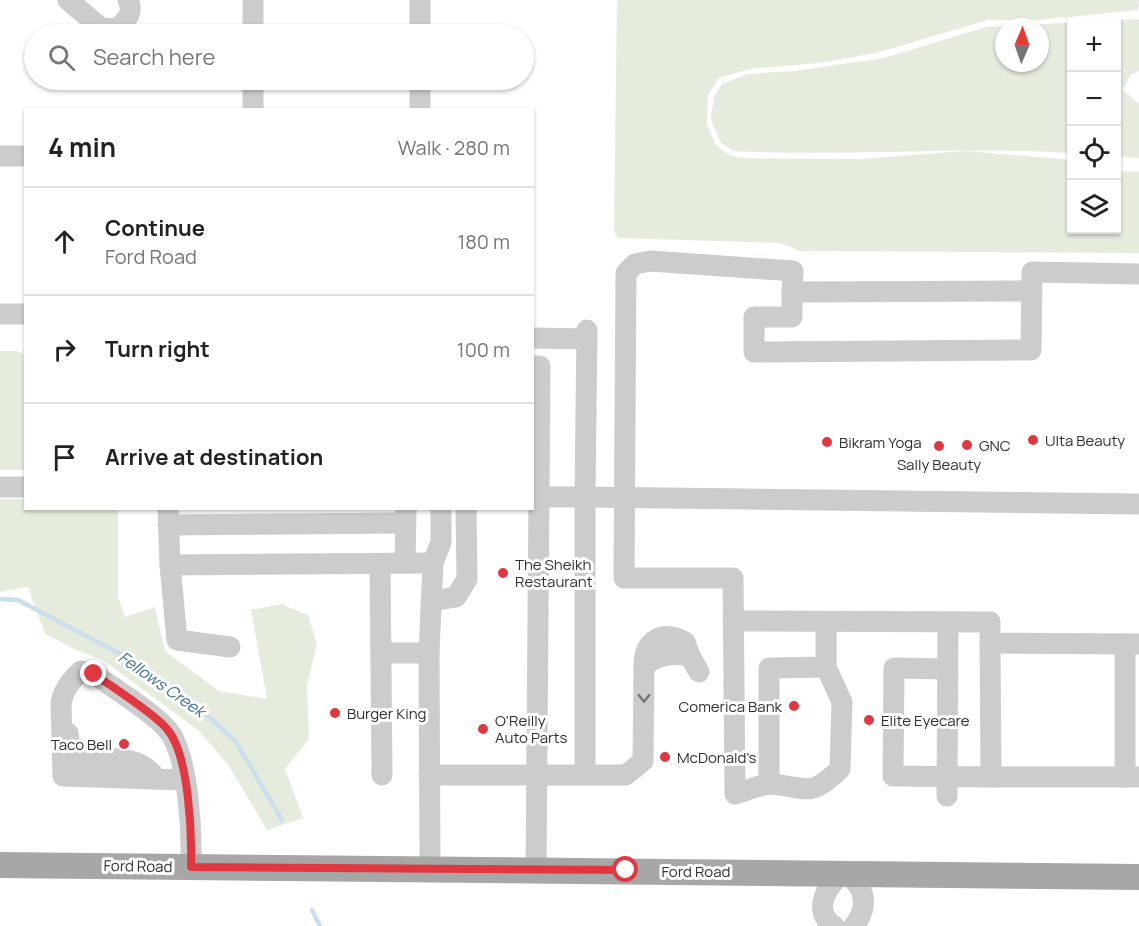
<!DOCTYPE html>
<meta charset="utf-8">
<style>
:root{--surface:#fff;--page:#f6f6f6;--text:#222;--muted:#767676;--line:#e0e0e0}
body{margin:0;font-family:Manrope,sans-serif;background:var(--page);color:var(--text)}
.controls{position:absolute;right:18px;top:18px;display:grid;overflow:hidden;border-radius:0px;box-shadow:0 2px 4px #0004}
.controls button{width:54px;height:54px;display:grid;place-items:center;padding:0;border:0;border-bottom:2px solid var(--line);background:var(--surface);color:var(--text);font:30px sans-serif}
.compass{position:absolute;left:995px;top:18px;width:54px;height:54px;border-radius:50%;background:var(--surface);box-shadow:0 2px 4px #0004;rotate:2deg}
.stop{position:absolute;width:18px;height:18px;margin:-14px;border:4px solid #e03841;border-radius:50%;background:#fff}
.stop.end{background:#e03841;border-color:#fff;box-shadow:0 2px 6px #0008}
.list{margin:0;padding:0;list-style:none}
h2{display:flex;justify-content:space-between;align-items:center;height:78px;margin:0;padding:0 24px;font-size:26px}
h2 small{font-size:20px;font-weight:400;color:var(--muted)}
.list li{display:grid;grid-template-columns:39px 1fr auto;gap:18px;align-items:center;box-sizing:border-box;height:108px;padding:0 24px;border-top:2px solid var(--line)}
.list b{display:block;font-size:22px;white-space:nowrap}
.list p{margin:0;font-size:20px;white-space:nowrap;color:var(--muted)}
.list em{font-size:20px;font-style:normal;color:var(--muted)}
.icon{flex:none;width:33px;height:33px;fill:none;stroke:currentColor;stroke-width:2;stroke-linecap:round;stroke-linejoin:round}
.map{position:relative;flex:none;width:1139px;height:926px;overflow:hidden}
.search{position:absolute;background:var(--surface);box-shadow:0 2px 4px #0004;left:24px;top:24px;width:510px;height:66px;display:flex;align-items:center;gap:15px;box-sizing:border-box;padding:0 21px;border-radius:33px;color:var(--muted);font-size:22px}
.panel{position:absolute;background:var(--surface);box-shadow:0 2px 4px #0004;left:24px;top:108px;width:510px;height:402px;border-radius:0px}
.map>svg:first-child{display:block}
</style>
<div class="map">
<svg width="1139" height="926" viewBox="0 0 1139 926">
<rect width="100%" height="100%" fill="#fff"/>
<g fill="#e5ecde" fill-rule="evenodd">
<path d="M617 0H1139L1138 10 1037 20H988L876 53 818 63 750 69 719 78 708 95 707 124 715 144 727 154 740 158 861 159 966 151 1071 160 1072 230H1116L1117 171 1139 172V253L800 251 780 243 618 238 614 231Z"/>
<path d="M1137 19 1139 20V71L1130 75 1123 90 1139 104V158L1117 156 1116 22H1072L1071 153C958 146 846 157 733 151L721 143 715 130 711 119 714 97 722 84 748 74 794 71 884 58 986 27ZM1004 27H1040V63H1004Z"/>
<path d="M0 351H17L25 355V470H0Z"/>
<path d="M0 499H25L26 508 118 509V597L125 617 155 607 165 651 219 691 267 699 251 610 281 604 308 615 317 645 307 685 309 739 285 769 303 818 267 830 229 766 199 731 103 660 76 650 45 634 28 587 0 592Z"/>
</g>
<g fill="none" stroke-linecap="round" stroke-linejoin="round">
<g stroke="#cadeeb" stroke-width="4.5">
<path d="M0 599 18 600 130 659 191 700 236 742 282 820"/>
<path d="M312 910 320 926"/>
</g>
<g stroke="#ccc" stroke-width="21">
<path d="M68 0 101 28 117 29C127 20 134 13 128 0"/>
<path d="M420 0V34"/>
<path d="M253 34V0"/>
<path d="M420 80V110"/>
<path d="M253 110V80"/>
<path d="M0 156H26"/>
<path d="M1032 291 792 292V317H754V352L1031 350 1032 272 1139 274"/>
<path d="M792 292 793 271 650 261 635 264 626 273 624 578H733L735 794C746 791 760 784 771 784 808 787 809 799 840 769L842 702 826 667V622"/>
<path d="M0 314H26"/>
<path d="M587 330 585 497 1139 504"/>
<path d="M532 338 587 339"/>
<path d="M532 366H540L536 870"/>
<path d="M0 487H26"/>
<path d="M538 497H585V775"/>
<path d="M168 508 170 565 433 563"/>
<path d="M168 525 405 523"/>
<path d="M405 563 406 509"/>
<path d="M380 564 382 775"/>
<path d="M170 565 177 640 230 647"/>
<path d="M431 601 456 597 467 579 466 508"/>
<path d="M733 621 990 622V643L1139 644"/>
<path d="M990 643 991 777H1139"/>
<path d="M1125 644V777"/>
<path d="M382 653H429"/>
<path d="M644 666C644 640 663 629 685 642L690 656"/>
<path d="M947 669 894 668 893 776 991 777"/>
<path d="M68 733 71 753 78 758C105 759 141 753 156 779"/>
<path d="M429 775H626L643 761 644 666C658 654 673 653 690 656L699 672"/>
<path d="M184 780 63 776 61 703C63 690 71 680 81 671L94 674C112 687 154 713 167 729 189 754 192 834 191 867"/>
<path d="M769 784V668L826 667"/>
<path d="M947 796 948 623"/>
<path d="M430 869 429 653 433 563 441 542V508"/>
<path d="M834 926C811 912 827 882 845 873 866 886 869 907 854 926"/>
</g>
<path stroke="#a7a7a7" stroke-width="26" d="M0 865 1139 877"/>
</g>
<defs><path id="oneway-chevron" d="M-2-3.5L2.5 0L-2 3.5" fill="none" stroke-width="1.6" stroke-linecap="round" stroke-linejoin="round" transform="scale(1.5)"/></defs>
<use stroke="#767676" href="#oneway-chevron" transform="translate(644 698) rotate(91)"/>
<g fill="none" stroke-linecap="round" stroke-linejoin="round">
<path stroke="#e03841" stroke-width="8" d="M94 674C112 687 154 713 167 729 189 754 192 834 191 867L626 870"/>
</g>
<g fill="#e03841" stroke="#fff" stroke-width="2">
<circle cx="1033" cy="440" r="6"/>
<circle cx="827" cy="442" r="6"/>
<circle cx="967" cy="445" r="6"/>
<circle cx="939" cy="446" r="6"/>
<circle cx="503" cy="573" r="6"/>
<circle cx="794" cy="706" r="6"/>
<circle cx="335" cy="713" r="6"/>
<circle cx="869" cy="720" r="6"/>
<circle cx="483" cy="729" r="6"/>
<circle cx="124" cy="744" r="6"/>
<circle cx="665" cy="757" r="6"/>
</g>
<g text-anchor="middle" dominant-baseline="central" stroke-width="6" stroke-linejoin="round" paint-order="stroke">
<g font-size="15" fill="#2f2f2f" stroke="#fff" text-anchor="start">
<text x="1045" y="440">Ulta Beauty</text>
<text x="839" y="442">Bikram Yoga</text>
<text x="979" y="445">GNC</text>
<text x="939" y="464" text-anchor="middle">Sally Beauty</text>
<text x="515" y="564">The Sheikh<tspan x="515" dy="17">Restaurant</tspan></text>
<text x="782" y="706" text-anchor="end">Comerica Bank</text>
<text x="347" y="713">Burger King</text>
<text x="495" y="720">O'Reilly<tspan x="495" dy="17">Auto Parts</tspan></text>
<text x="881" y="720">Elite Eyecare</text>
<text x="112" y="744" text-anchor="end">Taco Bell</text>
<text x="677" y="757">McDonald's</text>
</g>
<g font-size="15" fill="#2f2f2f" stroke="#fff">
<text transform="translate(138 866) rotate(1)">Ford Road</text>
<text x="696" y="871">Ford Road</text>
</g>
<g font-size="16" font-style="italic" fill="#3f6f8f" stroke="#fff">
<text transform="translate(162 684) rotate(35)">Fellows Creek</text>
</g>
</g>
</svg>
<div class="controls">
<button>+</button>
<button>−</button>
<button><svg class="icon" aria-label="locate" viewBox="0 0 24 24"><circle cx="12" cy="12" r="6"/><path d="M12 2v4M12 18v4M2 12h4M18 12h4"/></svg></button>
<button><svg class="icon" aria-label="layers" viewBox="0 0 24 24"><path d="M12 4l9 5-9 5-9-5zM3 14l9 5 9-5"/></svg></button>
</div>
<svg class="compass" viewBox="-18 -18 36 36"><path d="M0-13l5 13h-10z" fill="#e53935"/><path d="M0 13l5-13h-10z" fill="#767676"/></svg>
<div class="stop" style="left:626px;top:870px"></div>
<div class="stop end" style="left:94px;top:674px"></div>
<div class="search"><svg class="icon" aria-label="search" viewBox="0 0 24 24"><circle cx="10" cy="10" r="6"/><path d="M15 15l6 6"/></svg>Search here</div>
<section class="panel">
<h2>4 min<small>Walk · 280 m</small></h2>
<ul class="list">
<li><svg class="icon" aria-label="ahead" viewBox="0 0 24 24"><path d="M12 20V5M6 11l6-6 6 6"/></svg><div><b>Continue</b><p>Ford Road</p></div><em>180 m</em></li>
<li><svg class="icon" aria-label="right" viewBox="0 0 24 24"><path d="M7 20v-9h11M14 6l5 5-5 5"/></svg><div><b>Turn right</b></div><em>100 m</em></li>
<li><svg class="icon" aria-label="arrive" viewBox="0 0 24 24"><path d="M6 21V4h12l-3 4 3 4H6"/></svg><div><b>Arrive at destination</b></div></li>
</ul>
</section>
</div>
